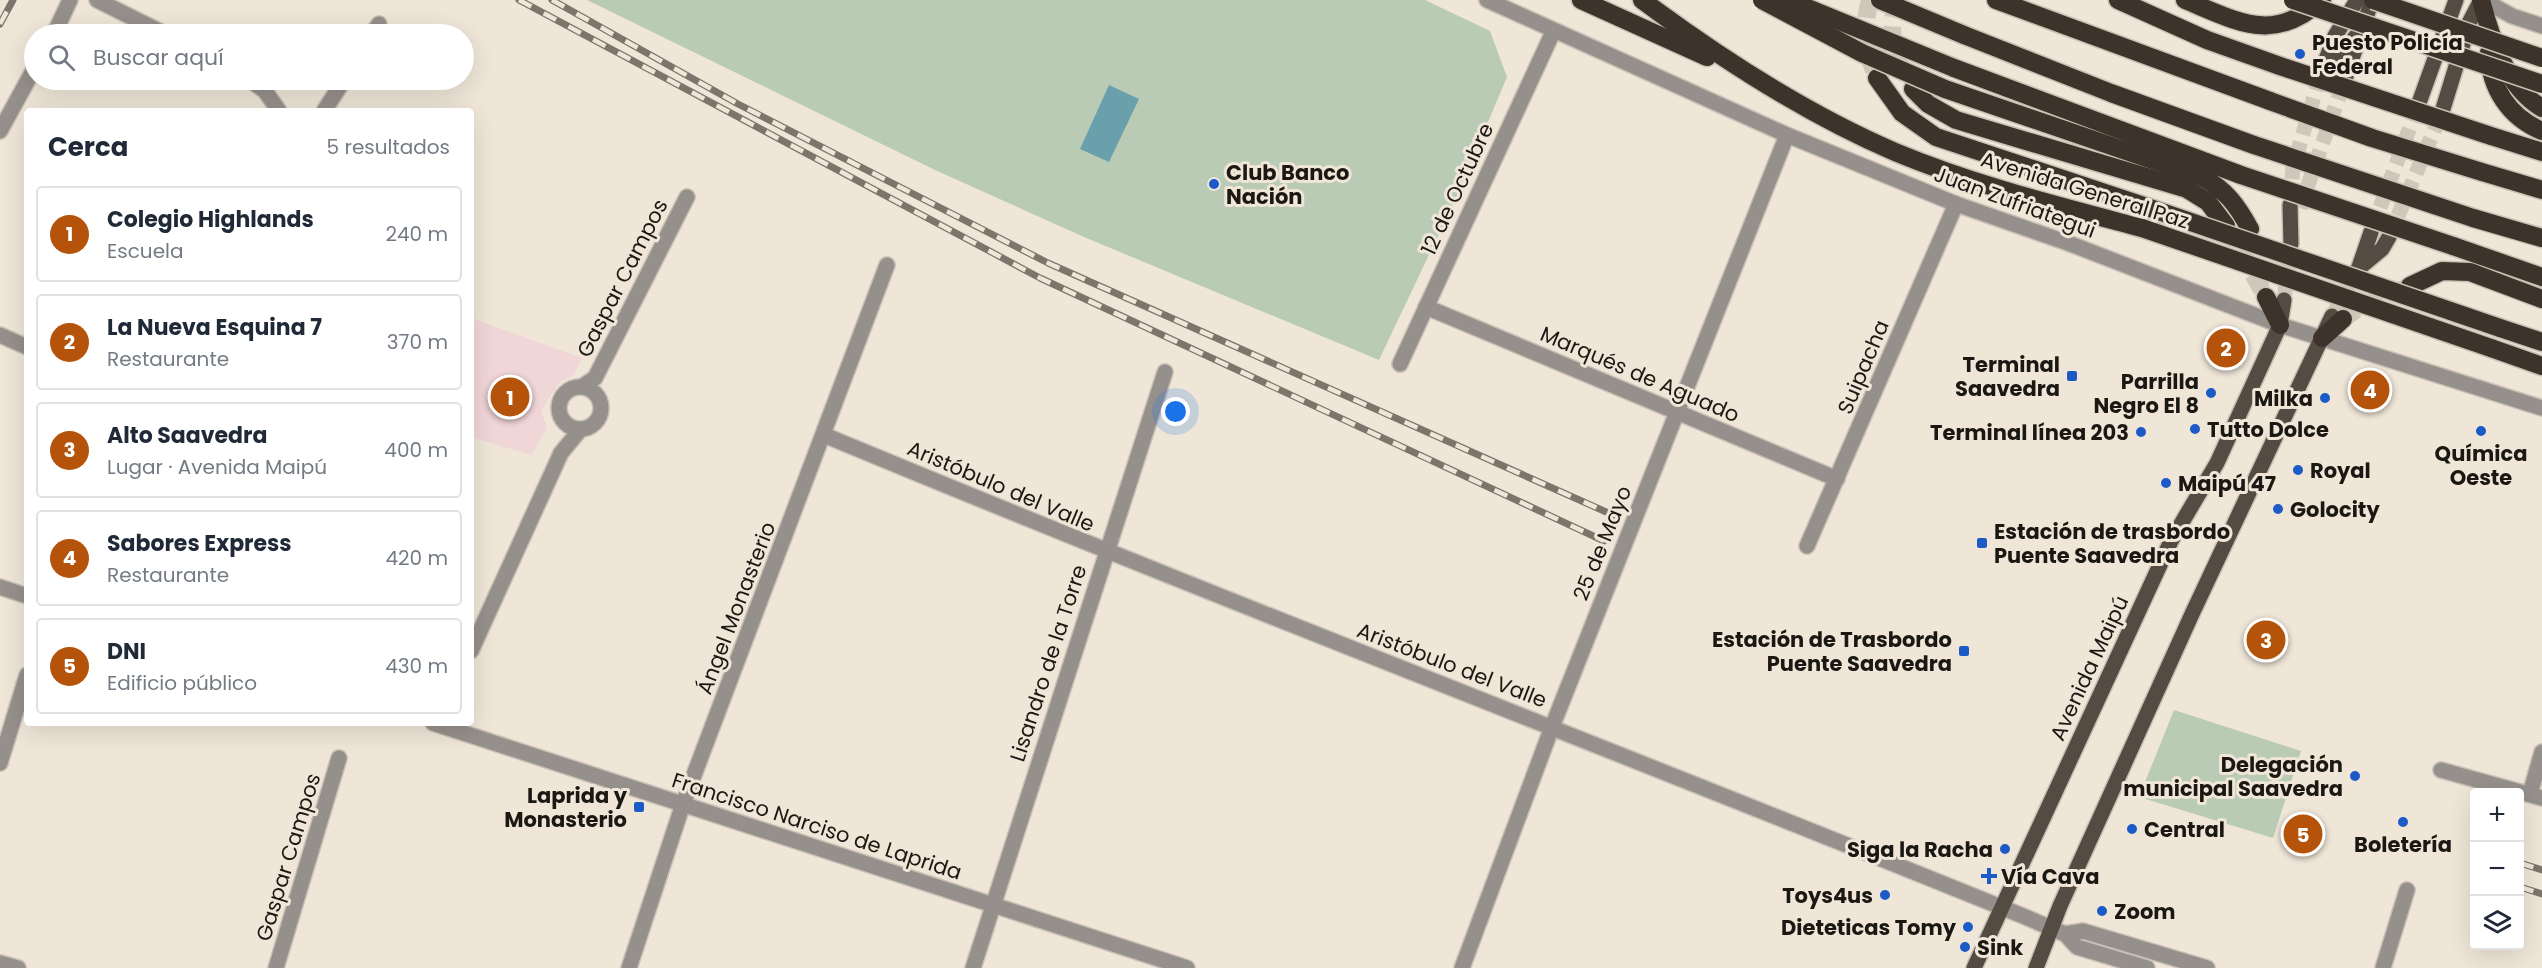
<!DOCTYPE html>
<html lang="es">
<meta charset="utf-8">
<style>
:root{--surface:#fff;--page:#f2f2f3;--text:#1f2937;--muted:#747a83;--line:#e0e1e3;--accent:#b45309}
body{margin:0;font-family:Poppins,sans-serif;background:var(--page);color:var(--text)}
.controls{position:absolute;right:18px;bottom:18px;display:grid;overflow:hidden;border-radius:6px;box-shadow:0 6px 24px #0002}
.controls button{width:54px;height:54px;display:grid;place-items:center;padding:0;border:0;border-bottom:2px solid var(--line);background:var(--surface);color:var(--text);font:30px sans-serif}
.you{position:absolute;left:1176px;top:412px;width:21px;height:21px;margin:-15px;border:4px solid #fff;border-radius:50%;background:#1a73e8;box-shadow:0 0 0 9px #1a73e833}
.badge{display:grid;place-items:center;width:39px;height:39px;border-radius:50%;background:var(--accent);color:#fff;font-size:20px;font-weight:700}
.pin{position:absolute;translate:-50% -50%;border:3px solid #fff;box-shadow:0 2px 6px #0006}
.list{margin:0;padding:0;list-style:none}
h2{display:flex;justify-content:space-between;align-items:center;height:78px;margin:0;padding:0 24px;font-size:26px}
h2 small{font-size:20px;font-weight:400;color:var(--muted)}
.list li{display:grid;grid-template-columns:39px 1fr auto;gap:18px;align-items:center;box-sizing:border-box;height:96px;margin:0 12px 12px;padding:0 12px;border:2px solid var(--line);border-radius:6px}
.list b{display:block;font-size:22px;white-space:nowrap}
.list p{margin:0;font-size:20px;white-space:nowrap;color:var(--muted)}
.list em{font-size:20px;font-style:normal;color:var(--muted)}
.icon{flex:none;width:33px;height:33px;fill:none;stroke:currentColor;stroke-width:2;stroke-linecap:round;stroke-linejoin:round}
.map{position:relative;flex:none;width:2542px;height:968px;overflow:hidden}
.search{position:absolute;background:var(--surface);box-shadow:0 6px 24px #0002;left:24px;top:24px;width:450px;height:66px;display:flex;align-items:center;gap:15px;box-sizing:border-box;padding:0 21px;border-radius:33px;color:var(--muted);font-size:22px}
.panel{position:absolute;background:var(--surface);box-shadow:0 6px 24px #0002;left:24px;top:108px;width:450px;height:618px;border-radius:6px}
.map>svg:first-child{display:block}
</style>
<div class="map">
<svg width="2542" height="968" viewBox="0 0 2542 968">
<rect width="100%" height="100%" fill="#efe6d8"/>
<path fill="#f1d6d8" d="M471 318 582 358 573 376 559 383 541 411 547 428 531 455 471 437Z"/>
<g fill="#b9cbb5">
<path d="M587 0H1425L1490 31 1507 77 1456 198 1379 360 1084 237 935 170Z"/>
<path d="M2174 710 2301 751 2273 838 2139 797Z"/>
</g>
<path fill="#69a0ab" d="M1109 85 1139 99 1109 162 1080 149Z"/>
<g fill="none" stroke-linecap="round" stroke-linejoin="round">
<g stroke="#cfc7ba" stroke-width="15" stroke-dasharray="15 8" stroke-linecap="butt">
<path d="M2290 202 2293 167 2322 70"/>
<path d="M2300 208 2345 79"/>
<path d="M2372 229 2419 103"/>
<path d="M2389 237 2442 112"/>
<path d="M2284 300 2291 244"/>
<path d="M2332 316 2358 269"/>
</g>
<g stroke="#cfc7ba" stroke-width="18" stroke-dasharray="18 9" stroke-linecap="butt">
<path d="M1870 0C1862 28 1866 52 1877 78"/>
<path d="M1898 0C1888 29 1891 51 1906 78"/>
<path d="M2227 227 2266 297"/>
<path d="M2343 319 2355 310 2406 288"/>
</g>
<defs>
<g id="minor">
<path d="M97 0 165 34"/>
<path d="M1487 0 1787 135 1956 204 2068 243 2280 325 2542 408"/>
<path d="M2483 0 2512 16 2542 26"/>
<path d="M54 34 70 0"/>
<path d="M372 34 379 24"/>
<path d="M250 80 265 91 279 111"/>
<path d="M324 111 344 80"/>
<path d="M0 131 34 69"/>
<path d="M1426 307 1837 479"/>
<path d="M0 335 27 347"/>
<path d="M1400 364 1553 32"/>
<path d="M583 386 595 378 687 197"/>
<circle cx="580" cy="408" r="21"/>
<path d="M824 435C1221 600 1624 754 2023 916L2065 934 2077 947 2147 968"/>
<path d="M1807 546 1956 204"/>
<path d="M0 587 27 596"/>
<path d="M471 651 561 453 580 430"/>
<path d="M433 723 1187 968"/>
<path d="M0 763 27 675"/>
<path d="M2441 770 2542 798"/>
<path d="M2530 794 2542 752"/>
<path d="M2065 934 2083 931 2207 968"/>
<path d="M0 963 18 968"/>
<path d="M276 968 339 758"/>
<path d="M629 968 683 804 887 265"/>
<path d="M973 968 1165 372"/>
<path d="M1462 968 1552 727 1787 135"/>
<path d="M2383 968 2407 890"/>
</g>
<g id="major">
<path d="M2322 70 2335 36 2357 0"/>
<path d="M2325 73 2356 36"/>
<path d="M2345 79 2372 0"/>
<path d="M2419 103 2456 0"/>
<path d="M2442 112 2470 21 2481 0"/>
<path d="M2290 205 2291 244"/>
<path d="M2359 267 2371 232"/>
<path d="M2358 269 2382 249 2389 237"/>
<path d="M1974 968 2171 541 2217 463 2280 325 2284 300"/>
<path d="M2036 968 2060 906 2192 614 2332 316"/>
</g>
<g id="highway">
<path d="M1581 0 1707 57"/>
<path d="M1642 0C1720 58 1804 113 1895 152 1974 185 2059 206 2142 228"/>
<path d="M1996 0 2270 101"/>
<path d="M2118 0 2207 40 2280 66"/>
<path d="M2185 0C2239 22 2273 44 2322 0"/>
<path d="M2481 0C2491 38 2506 87 2542 108"/>
<path d="M1964 35 2111 93 2254 145"/>
<path d="M2489 53C2490 88 2509 117 2542 131"/>
<path d="M1954 68 2241 175"/>
<path d="M1877 78 1902 113 1936 137 2147 207"/>
<path d="M1913 89 1928 104 1956 120 2187 189 2208 202 2226 226"/>
<path d="M1945 89 2202 177C2226 190 2237 205 2250 229"/>
<path d="M2491 136 2542 152"/>
<path d="M2482 172 2542 190"/>
<path d="M2473 218 2542 238"/>
<path d="M2453 246 2542 277"/>
<path d="M2410 286 2442 271 2470 272 2542 299"/>
<path d="M2266 297 2280 325"/>
<path d="M2500 328 2542 342"/>
<path d="M2322 338 2343 319"/>
<path d="M2491 348 2542 366"/>
</g>
</defs>
<use href="#minor" stroke="#c9c1b5" stroke-width="18"/>
<use href="#major" stroke="#c9c1b5" stroke-width="18"/>
<use href="#highway" stroke="#c9c1b5" stroke-width="21"/>
<use href="#minor" stroke="#96908c" stroke-width="15"/>
<use href="#major" stroke="#544b43" stroke-width="15"/>
<use href="#highway" stroke="#3d332a" stroke-width="18"/>
<defs>
<g id="rail">
<path d="M519 0 1040 278 1604 541"/>
<path d="M552 0 738 104 1048 263 1613 515"/>
<path d="M0 24 13 0"/>
<path d="M2520 863 2542 870"/>
<path d="M2520 887 2542 894"/>
</g>
</defs>
<use href="#rail" stroke="#7b756c" stroke-width="7"/>
<use href="#rail" stroke="#efe6d8" stroke-width="4.5" stroke-dasharray="14" stroke-linecap="butt"/>
<defs>
<g id="highway-bridge">
<path d="M1762 0 1862 53 1945 89"/>
<path d="M1788 0 1954 68"/>
<path d="M1880 0 1964 35"/>
<path d="M2293 0 2542 84"/>
<path d="M2373 0 2542 58"/>
<path d="M2280 66 2491 136"/>
<path d="M2270 101 2372 138 2482 172"/>
<path d="M2254 145 2473 218"/>
<path d="M2241 175 2453 246"/>
<path d="M2147 207 2500 328"/>
<path d="M2142 228 2491 348"/>
</g>
</defs>
<use href="#highway-bridge" stroke="#c9c1b5" stroke-width="21" stroke-linecap="butt"/>
<use href="#highway-bridge" stroke="#3d332a" stroke-width="18"/>
</g>
<g fill="#1c5bc7" stroke="#efe6d8" stroke-width="2">
<circle cx="2300" cy="54" r="6"/>
<circle cx="1214" cy="184" r="6"/>
<rect x="2066" y="370" width="12" height="12" rx="3"/>
<circle cx="2211" cy="393" r="6"/>
<circle cx="2325" cy="398" r="6"/>
<circle cx="2195" cy="429" r="6"/>
<circle cx="2481" cy="431" r="6"/>
<circle cx="2141" cy="432" r="6"/>
<circle cx="2298" cy="470" r="6"/>
<circle cx="2166" cy="483" r="6"/>
<circle cx="2278" cy="509" r="6"/>
<rect x="1976" y="537" width="12" height="12" rx="3"/>
<rect x="1958" y="645" width="12" height="12" rx="3"/>
<circle cx="2355" cy="776" r="6"/>
<rect x="633" y="801" width="12" height="12" rx="3"/>
<circle cx="2403" cy="822" r="6"/>
<circle cx="2132" cy="829" r="6"/>
<circle cx="2005" cy="849" r="6"/>
<path d="M1986 867h6v6h6v6h-6v6h-6v-6h-6v-6h6z"/>
<circle cx="1885" cy="895" r="6"/>
<circle cx="2102" cy="911" r="6"/>
<circle cx="1968" cy="927" r="6"/>
<circle cx="1965" cy="947" r="6"/>
</g>
<g text-anchor="middle" dominant-baseline="central" stroke-width="6" stroke-linejoin="round" paint-order="stroke">
<g font-size="21" font-weight="bold" fill="#1b1813" stroke="#efe6d8" text-anchor="start">
<text x="2312" y="42">Puesto Policía<tspan x="2312" dy="24">Federal</tspan></text>
<text x="1226" y="172">Club Banco<tspan x="1226" dy="24">Nación</tspan></text>
<text x="2060" y="364" text-anchor="end">Terminal<tspan x="2060" dy="24">Saavedra</tspan></text>
<text x="2199" y="381" text-anchor="end">Parrilla<tspan x="2199" dy="24">Negro El 8</tspan></text>
<text x="2313" y="398" text-anchor="end">Milka</text>
<text x="2207" y="429">Tutto Dolce</text>
<text x="2129" y="432" text-anchor="end">Terminal línea 203</text>
<text x="2481" y="453" text-anchor="middle">Química<tspan x="2481" dy="24">Oeste</tspan></text>
<text x="2310" y="470">Royal</text>
<text x="2178" y="483">Maipú 47</text>
<text x="2290" y="509">Golocity</text>
<text x="1994" y="531">Estación de trasbordo<tspan x="1994" dy="24">Puente Saavedra</tspan></text>
<text x="1952" y="639" text-anchor="end">Estación de Trasbordo<tspan x="1952" dy="24">Puente Saavedra</tspan></text>
<text x="2343" y="764" text-anchor="end">Delegación<tspan x="2343" dy="24">municipal Saavedra</tspan></text>
<text x="627" y="795" text-anchor="end">Laprida y<tspan x="627" dy="24">Monasterio</tspan></text>
<text x="2144" y="829">Central</text>
<text x="2403" y="844" text-anchor="middle">Boletería</text>
<text x="1993" y="849" text-anchor="end">Siga la Racha</text>
<text x="2001" y="876">Vía Cava</text>
<text x="1873" y="895" text-anchor="end">Toys4us</text>
<text x="2114" y="911">Zoom</text>
<text x="1956" y="927" text-anchor="end">Dieteticas Tomy</text>
<text x="1977" y="947">Sink</text>
</g>
<g font-size="21" fill="#1b1813" stroke="#efe6d8">
<text transform="translate(1457 189) rotate(-65)">12 de Octubre</text>
<text transform="translate(2085 190) rotate(17)">Avenida General Paz</text>
<text transform="translate(2015 202) rotate(20)">Juan Zufriategui</text>
<text transform="translate(622 278) rotate(-63)">Gaspar Campos</text>
<text transform="translate(1863 367) rotate(-67)">Suipacha</text>
<text transform="translate(1640 374) rotate(23)">Marqués de Aguado</text>
<text transform="translate(1001 486) rotate(23)">Aristóbulo del Valle</text>
<text transform="translate(1602 543) rotate(-68)">25 de Mayo</text>
<text transform="translate(736 608) rotate(-69)">Ángel Monasterio</text>
<text transform="translate(1048 663) rotate(-72)">Lisandro de la Torre</text>
<text transform="translate(1452 665) rotate(21)">Aristóbulo del Valle</text>
<text transform="translate(2089 668) rotate(-65)">Avenida Maipú</text>
<text transform="translate(817 826) rotate(18)">Francisco Narciso de Laprida</text>
<text transform="translate(288 857) rotate(-73)">Gaspar Campos</text>
</g>
</g>
</svg>
<div class="controls">
<button>+</button>
<button>−</button>
<button><svg class="icon" aria-label="layers" viewBox="0 0 24 24"><path d="M12 4l9 5-9 5-9-5zM3 14l9 5 9-5"/></svg></button>
</div>
<div class="you"></div>
<div class="pin badge" style="left:510px;top:397px">1</div>
<div class="pin badge" style="left:2226px;top:348px">2</div>
<div class="pin badge" style="left:2266px;top:640px">3</div>
<div class="pin badge" style="left:2370px;top:390px">4</div>
<div class="pin badge" style="left:2303px;top:834px">5</div>
<div class="search"><svg class="icon" aria-label="search" viewBox="0 0 24 24"><circle cx="10" cy="10" r="6"/><path d="M15 15l6 6"/></svg>Buscar aquí</div>
<section class="panel">
<h2>Cerca<small>5 resultados</small></h2>
<ul class="list">
<li><span class="badge">1</span><div><b>Colegio Highlands</b><p>Escuela</p></div><em>240 m</em></li>
<li><span class="badge">2</span><div><b>La Nueva Esquina 7</b><p>Restaurante</p></div><em>370 m</em></li>
<li><span class="badge">3</span><div><b>Alto Saavedra</b><p>Lugar · Avenida Maipú</p></div><em>400 m</em></li>
<li><span class="badge">4</span><div><b>Sabores Express</b><p>Restaurante</p></div><em>420 m</em></li>
<li><span class="badge">5</span><div><b>DNI</b><p>Edificio público</p></div><em>430 m</em></li>
</ul>
</section>
</div>
